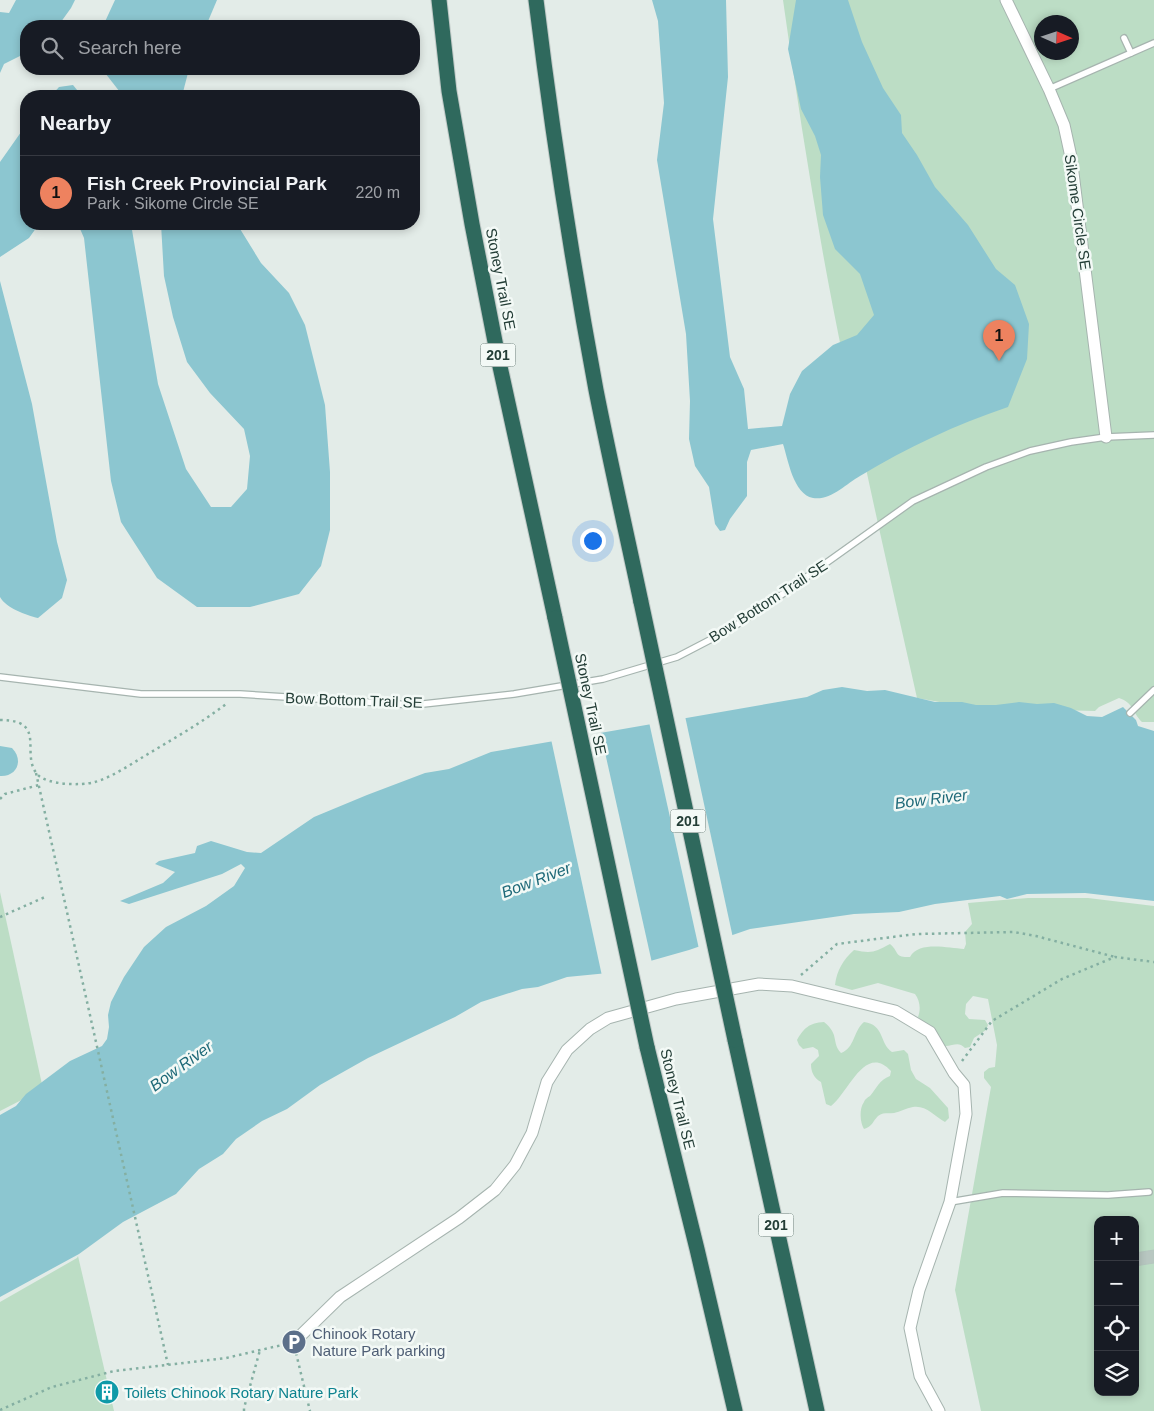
<!DOCTYPE html>
<meta charset="utf-8">
<style>
:root{--surface:#171b24;--page:#242831;--text:#f1f3f6;--muted:#9ea1a6;--line:#363941;--accent:#ee825f}
body{margin:0;font-family:Arial,sans-serif;background:var(--page);color:var(--text)}
.controls{position:absolute;right:15px;bottom:15px;display:grid;overflow:hidden;border-radius:10px;box-shadow:0 2px 8px #0003}
.controls button{width:45px;height:45px;display:grid;place-items:center;padding:0;border:0;border-bottom:1px solid var(--line);background:var(--surface);color:var(--text);font:25px sans-serif}
.compass{position:absolute;left:1034px;top:15px;width:45px;height:45px;border-radius:50%;background:var(--surface);box-shadow:0 2px 8px #0003;rotate:93deg}
.you{position:absolute;left:592px;top:540px;width:18px;height:18px;margin:-12px;border:4px solid #fff;border-radius:50%;background:#1a73e8;box-shadow:0 0 0 8px #1a73e833}
.badge{display:grid;place-items:center;width:32px;height:32px;border-radius:50%;background:var(--accent);color:#111;font-size:16px;font-weight:700}
.pin{position:absolute;translate:-50% -41px;filter:drop-shadow(0 1px 2px #0008)}
.pin::after{content:'';position:absolute;top:26px;width:18px;height:15px;background:inherit;clip-path:polygon(0 0,100% 0,50% 100%)}
.list{margin:0;padding:0;list-style:none}
h2{display:flex;justify-content:space-between;align-items:center;height:65px;margin:0;padding:0 20px;font-size:21px}
h2 small{font-size:16px;font-weight:400;color:var(--muted)}
.list li{display:grid;grid-template-columns:32px 1fr auto;gap:15px;align-items:center;box-sizing:border-box;height:75px;padding:0 20px;border-top:1px solid var(--line)}
.list b{display:block;font-size:19px;white-space:nowrap}
.list p{margin:0;font-size:16px;white-space:nowrap;color:var(--muted)}
.list em{font-size:16px;font-style:normal;color:var(--muted)}
.icon{flex:none;width:28px;height:28px;fill:none;stroke:currentColor;stroke-width:2;stroke-linecap:round;stroke-linejoin:round}
.map{position:relative;flex:none;width:1154px;height:1411px;overflow:hidden}
.search{position:absolute;background:var(--surface);box-shadow:0 2px 8px #0003;left:20px;top:20px;width:400px;height:55px;display:flex;align-items:center;gap:12px;box-sizing:border-box;padding:0 18px;border-radius:20px;color:var(--muted);font-size:19px}
.panel{position:absolute;background:var(--surface);box-shadow:0 2px 8px #0003;left:20px;top:90px;width:400px;height:140px;border-radius:20px}
.map>svg:first-child{display:block}
</style>
<div class="map">
<svg width="1154" height="1411" viewBox="0 0 1154 1411">
<rect width="100%" height="100%" fill="#e3ece8"/>
<g fill="#bcddc5" fill-rule="evenodd">
<path d="M783 0H1154V722H1142C1132 712 1134 703 1119 698L1099 707 1095 711 973 708 917 698C892 586 866 474 844 362 819 242 800 121 783 0ZM1042 22H1072V52H1042Z"/>
<path d="M0 892 43 1089 0 1111Z"/>
<path d="M1028 898H1088L1154 906V1411H981L955 1290 991 1087 984 1078V1072L989 1068 995 1067 997 1045 988 999 973 996 966 1004 965 1014 969 1019 985 1020 988 1025 986 1030 974 1038 970 1047 965 1048C958 1041 954 1046 945 1046L931 1028 918 1017C921 1009 920 1001 915 994L878 983 852 990 835 985C837 970 843 960 854 950 872 954 875 952 890 944 899 951 894 958 910 957 919 941 947 948 964 949L966 944 965 932 972 924 968 903ZM1098 1220H1135V1392H1098Z"/>
<path d="M824 1022C840 1035 831 1042 841 1053 855 1048 853 1031 864 1022 885 1025 879 1043 892 1052L904 1050 908 1054 911 1070 916 1079 930 1088 948 1108 949 1118 945 1122C934 1116 926 1105 913 1107 906 1108 900 1112 894 1113 888 1114 883 1112 878 1116 873 1121 872 1127 864 1129 860 1123 859 1108 864 1102 865 1099 867 1098 870 1096 877 1088 879 1080 890 1076L891 1071C865 1043 849 1092 831 1106L826 1104 821 1082C814 1078 811 1072 811 1064L819 1056 818 1050 813 1047 803 1049 799 1045 797 1040C804 1028 809 1023 824 1022Z"/>
<path d="M78 1256 114 1411H0V1302L77 1258Z"/>
</g>
<g fill="#8cc6d0">
<path d="M16 0H75L71 8 58 26H26V53L4 64 0 73V12L9 13Z"/>
<path d="M115 0H217L206 26H103Z"/>
<path d="M652 0H726L728 77 713 219 730 357 744 389 748 429 782 426 790 394 802 371 833 345 857 335 874 315 860 274 835 249 823 215 820 177 821 155 815 136 801 109 788 49 796 0H848L862 42 883 88 901 115 902 133 917 155 935 187 968 225 996 269 1015 285 1029 324 1027 359 1008 407C955 425 908 447 860 476 846 484 830 501 813 498 793 494 788 459 783 444L751 450 747 462V496L730 519 725 530 720 531 715 524 709 487 695 466 689 439 690 401 686 334 657 160 664 103 658 21Z"/>
<path d="M102 69H189L182 96H123Z"/>
<path d="M73 85 82 96H51L59 87Z"/>
<path d="M26 125V224H39L29 238 0 257V162Z"/>
<path d="M78 224H131L158 384 186 469 211 507H231L247 489 250 456 244 429 210 393 187 362 173 317 164 276 161 224H237L261 263 289 293 305 325 325 405 330 472V530L321 566 299 594 250 607H197L157 578 121 522 111 481 84 238Z"/>
<path d="M0 281 32 404 57 542 67 580 62 598 38 618C26 615 6 608 0 597Z"/>
<path d="M842 687 867 691 885 690 935 702H962L976 705H996L1019 702 1037 704 1054 703 1071 708 1087 716 1102 717 1123 707 1136 720 1138 726 1154 731V901L1085 893 1027 894 1007 899 1000 896 935 904 899 912 854 914 750 929 689 950 608 973 567 977 538 987 522 989 481 1002 455 1017 368 1058 320 1085 287 1109 262 1121 236 1139 223 1154 199 1169 176 1194 123 1222 79 1254 0 1297V1115L16 1106 26 1094 70 1061 102 1046 107 1039 109 1027 108 1015 111 1002 124 977 144 947 166 927 206 906 234 886 245 868 241 864 222 874 129 904 120 901 163 883 175 872 155 864 159 861 195 853 197 846 211 841 247 852 261 853 314 817 367 795 425 773 449 769 491 752 807 697 823 690Z"/>
<path d="M0 746 12 748C24 760 17 777 0 776Z"/>
</g>
<g fill="#e3ece8">
<path d="M685 716 733 938 699 949 649 722Z"/>
<path d="M600 730 652 963 602 976 551 739Z"/>
</g>
<g fill="#b8c7c1" stroke="#b5c6bf">
<path d="M1154 1250V1263L1135 1266V1253Z"/>
<path d="M111 1388 112 1394 103 1396 102 1390Z"/>
</g>
<g fill="none" stroke-linecap="round" stroke-linejoin="round">
<defs>
<g id="service">
<path d="M1124 38 1131 53"/>
<path d="M1049 89 1154 43"/>
<path d="M0 677 141 694H240L414 705 514 694 603 679 677 657 727 631 763 608 913 501 986 467 1030 451 1071 442 1106 437 1154 435"/>
<path d="M1130 713 1154 690"/>
<path d="M950 1202 1003 1193 1108 1195 1149 1192"/>
</g>
<g id="minor">
<path d="M1006 0 1049 89 1064 125 1071 157 1106 437"/>
<path d="M294 1342 340 1297 459 1218 495 1190 515 1165 532 1133 547 1082 567 1050 590 1029 608 1018 676 999 759 984 792 986 895 1011 930 1032 954 1073 964 1085 966 1114 950 1202 919 1290 910 1328 920 1376 939 1411"/>
</g>
<g id="motorway">
<path d="M439 0 449 91 472 224 499 362 555 618"/>
<path d="M536 0C552 131 572 261 596 390 610 461 626 531 641 602"/>
<path d="M735 1040 817 1411"/>
<path d="M647 1047 697 1249 735 1411"/>
</g>
</defs>
<use href="#service" stroke="#a6b4af" stroke-width="8"/>
<use href="#minor" stroke="#a6b4af" stroke-width="13"/>
<use href="#motorway" stroke="#c1c9c7" stroke-width="17"/>
<g stroke="#84afa2" stroke-width="2.5" stroke-dasharray="2.5 4" stroke-linecap="butt">
<path d="M0 720C48 720 20 753 37 774 46 785 82 786 95 782 112 777 128 766 143 757 171 740 200 724 226 704"/>
<path d="M36 773 168 1365"/>
<path d="M0 799 5 794 39 785"/>
<path d="M0 917 45 897"/>
<path d="M801 975 837 944 916 934 1014 932 1036 936 1115 957"/>
<path d="M962 1061 992 1021 1062 979 1115 957 1154 962"/>
<path d="M296 1353 310 1411"/>
<path d="M0 1410 52 1387 114 1371 226 1358 282 1345"/>
<path d="M244 1411V1408L260 1350"/>
</g>
<use href="#service" stroke="#fff" stroke-width="5.5"/>
<use href="#minor" stroke="#fff" stroke-width="11"/>
<use href="#motorway" stroke="#2f695d" stroke-width="15"/>
<defs>
<g id="motorway-bridge">
<path d="M641 602 735 1040"/>
<path d="M555 618 647 1047"/>
</g>
</defs>
<use href="#motorway-bridge" stroke="#c1c9c7" stroke-width="17" stroke-linecap="butt"/>
<use href="#motorway-bridge" stroke="#2f695d" stroke-width="15"/>
</g>
<defs>
<symbol id="parking-disc" viewBox="-11 -11 22 22"><circle r="9.5" fill="#5c6f8a" stroke="#f3f9f6"/><path d="M-3.5-5.5H1a3.5 3.5 0 0 1 0 7H-1V5.5H-3.5ZM-1-3.4V-.6H.8a1.4 1.4 0 0 0 0-2.8Z" fill="#fff"/></symbol>
<symbol id="building-disc" viewBox="-11 -11 22 22"><circle r="9.5" fill="#0f9aa8" stroke="#f3f9f6"/><path d="M-4-6H4V6H1V3H-1V6H-4ZM-2.5-4.3h1.7v1.8h-1.7ZM.8-4.3h1.7v1.8H.8ZM-2.5-1h1.7V.8h-1.7ZM.8-1h1.7V.8H.8Z" fill="#fff"/></symbol>
</defs>
<g fill-rule="evenodd">
<use href="#parking-disc" x="280" y="1328" width="28" height="28"/>
<use href="#building-disc" x="93" y="1378" width="28" height="28"/>
</g>
<g text-anchor="middle" dominant-baseline="central" stroke-width="5" stroke-linejoin="round" paint-order="stroke">
<g fill="#f3f9f6" stroke="#617570" stroke-width="1">
<rect x="480.5" y="343.5" width="35" height="23" rx="4"/>
<rect x="670.5" y="809.5" width="35" height="23" rx="4"/>
<rect x="758.5" y="1213.5" width="35" height="23" rx="4"/>
</g>
<g font-size="14" font-weight="bold" fill="#233d36">
<text x="498" y="355">201</text>
<text x="688" y="821">201</text>
<text x="776" y="1225">201</text>
</g>
<g font-size="15" fill="#233d36" stroke="#f3f9f6">
<text transform="translate(1078 212) rotate(82)">Sikome Circle SE</text>
<text transform="translate(501 279) rotate(79)">Stoney Trail SE</text>
<text transform="translate(768 601) rotate(-33)">Bow Bottom Trail SE</text>
<text transform="translate(354 700) rotate(2)">Bow Bottom Trail SE</text>
<text transform="translate(591 704) rotate(78)">Stoney Trail SE</text>
<text transform="translate(678 1099) rotate(76)">Stoney Trail SE</text>
</g>
<g font-size="15" fill="#4e5e75" stroke="#f3f9f6" text-anchor="start">
<text x="312" y="1333">Chinook Rotary<tspan x="312" dy="17">Nature Park parking</tspan></text>
</g>
<g font-size="15" fill="#0d838f" stroke="#f3f9f6" text-anchor="start">
<text x="124" y="1392">Toilets Chinook Rotary Nature Park</text>
</g>
<g font-size="16" font-style="italic" fill="#1e6978" stroke="#f3f9f6">
<text transform="translate(931 799) rotate(-7)">Bow River</text>
<text transform="translate(536 880) rotate(-21)">Bow River</text>
<text transform="translate(181 1066) rotate(-36)">Bow River</text>
</g>
</g>
</svg>
<div class="controls">
<button>+</button>
<button>−</button>
<button><svg class="icon" aria-label="locate" viewBox="0 0 24 24"><circle cx="12" cy="12" r="6"/><path d="M12 2v4M12 18v4M2 12h4M18 12h4"/></svg></button>
<button><svg class="icon" aria-label="layers" viewBox="0 0 24 24"><path d="M12 4l9 5-9 5-9-5zM3 14l9 5 9-5"/></svg></button>
</div>
<svg class="compass" viewBox="-18 -18 36 36"><path d="M0-13l5 13h-10z" fill="#e53935"/><path d="M0 13l5-13h-10z" fill="#9ea1a6"/></svg>
<div class="you"></div>
<div class="pin badge" style="left:999px;top:361px">1</div>
<div class="search"><svg class="icon" aria-label="search" viewBox="0 0 24 24"><circle cx="10" cy="10" r="6"/><path d="M15 15l6 6"/></svg>Search here</div>
<section class="panel">
<h2>Nearby<small></small></h2>
<ul class="list">
<li><span class="badge">1</span><div><b>Fish Creek Provincial Park</b><p>Park · Sikome Circle SE</p></div><em>220 m</em></li>
</ul>
</section>
</div>
